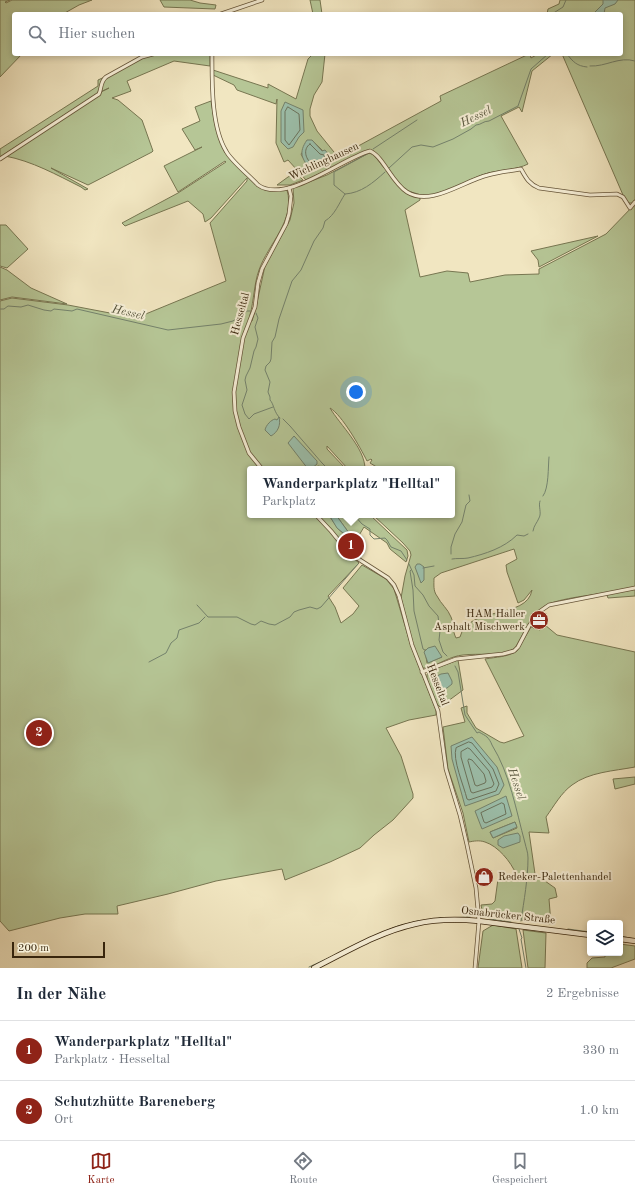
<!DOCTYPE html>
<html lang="de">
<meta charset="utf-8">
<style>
:root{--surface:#fff;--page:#f2f2f3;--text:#1f2937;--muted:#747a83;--line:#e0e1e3;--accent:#8f2418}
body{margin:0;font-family:"Old Standard TT",serif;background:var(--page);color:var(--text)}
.controls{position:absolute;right:12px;bottom:12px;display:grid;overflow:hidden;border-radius:4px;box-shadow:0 2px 6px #0003}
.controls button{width:36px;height:36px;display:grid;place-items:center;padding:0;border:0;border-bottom:1px solid var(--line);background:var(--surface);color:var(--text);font:20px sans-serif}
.scale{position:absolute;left:12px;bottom:10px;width:93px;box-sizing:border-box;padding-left:4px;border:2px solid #38250c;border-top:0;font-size:11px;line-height:14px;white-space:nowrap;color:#38250c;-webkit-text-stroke:3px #f6efd7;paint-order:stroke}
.you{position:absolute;left:356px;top:392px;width:14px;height:14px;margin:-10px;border:3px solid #fff;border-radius:50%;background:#1a73e8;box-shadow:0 0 0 6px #1a73e833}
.badge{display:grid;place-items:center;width:26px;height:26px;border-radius:50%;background:var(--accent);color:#fff;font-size:13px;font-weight:700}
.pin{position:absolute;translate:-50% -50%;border:2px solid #fff;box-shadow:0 1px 4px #0006}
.popup{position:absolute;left:247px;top:466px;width:208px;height:52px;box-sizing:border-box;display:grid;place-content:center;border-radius:4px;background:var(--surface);filter:drop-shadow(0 1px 3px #0005);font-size:13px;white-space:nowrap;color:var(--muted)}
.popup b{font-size:15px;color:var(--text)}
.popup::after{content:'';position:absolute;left:50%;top:100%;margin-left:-8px;border:8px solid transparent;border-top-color:var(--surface)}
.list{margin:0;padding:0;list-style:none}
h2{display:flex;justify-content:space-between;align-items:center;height:52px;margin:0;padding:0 16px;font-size:17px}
h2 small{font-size:13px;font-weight:400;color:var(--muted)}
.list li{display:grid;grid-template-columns:26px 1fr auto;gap:12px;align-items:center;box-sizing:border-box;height:60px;padding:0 16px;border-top:1px solid var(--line)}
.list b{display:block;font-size:15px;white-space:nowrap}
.list p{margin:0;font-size:13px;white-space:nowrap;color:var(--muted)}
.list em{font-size:13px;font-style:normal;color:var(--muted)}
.icon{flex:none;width:22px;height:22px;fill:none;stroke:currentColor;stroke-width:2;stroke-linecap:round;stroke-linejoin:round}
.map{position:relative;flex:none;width:635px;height:968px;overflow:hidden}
.search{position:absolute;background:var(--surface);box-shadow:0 2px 6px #0003;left:12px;right:12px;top:12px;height:44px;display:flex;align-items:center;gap:10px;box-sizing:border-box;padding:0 14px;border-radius:4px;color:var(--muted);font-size:15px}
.sheet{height:172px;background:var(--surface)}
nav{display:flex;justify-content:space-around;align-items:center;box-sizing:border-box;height:56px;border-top:1px solid var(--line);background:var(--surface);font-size:11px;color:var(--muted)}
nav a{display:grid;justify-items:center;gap:2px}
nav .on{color:var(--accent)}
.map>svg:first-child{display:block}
</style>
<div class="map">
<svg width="635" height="968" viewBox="0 0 635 968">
<rect width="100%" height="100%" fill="#f1e6c1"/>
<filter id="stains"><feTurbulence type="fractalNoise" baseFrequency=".005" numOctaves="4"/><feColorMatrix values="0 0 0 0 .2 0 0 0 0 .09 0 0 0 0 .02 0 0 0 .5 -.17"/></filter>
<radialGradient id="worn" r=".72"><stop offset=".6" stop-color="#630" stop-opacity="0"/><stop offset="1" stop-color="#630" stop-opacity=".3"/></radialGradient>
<g fill="#b6c696" stroke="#777651" fill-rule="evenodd">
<path d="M0 0H10L5 2 6 3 12 0H92L79 5 63 14H14V54H22L0 77Z"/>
<path d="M160 0H190L200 3 216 5 215 9 164 7Z"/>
<path d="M310 0H320L322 14H313Z"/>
<path d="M560 0H635V200L632 203H628L623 195 562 54H621V14H547L548 9 559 4Z"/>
<path d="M167 54 210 55V66L174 61 127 81 131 91 112 98 118 100 142 120 153 151 152 152 88 185 51 168 88 189 85 190 81 187C57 175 32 161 5 156L101 92 109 88 98 93 0 157V149L98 86V80C114 74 128 63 144 57 152 55 159 55 167 54Z"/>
<path d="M313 54H325L322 82 314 95 310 109V116L317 131 338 157 441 101 440 96 529 54H530L531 58 538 54H553L532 71 522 112 519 107 501 116 528 164C516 170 502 170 488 173 467 179 449 194 426 196 422 196 416 193 411 192L410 195 420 198V200L405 210 420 277 447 271 468 273 470 282 505 275 539 274V269L606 234 635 204V596L608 598 606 593C591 595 554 599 543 607 532 615 522 636 515 648 503 657 478 653 463 655 451 656 439 664 428 668H422L413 645 401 598 405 576 411 555 410 551 403 543 373 515H452V469H380L370 463 372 460 371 459 367 461C360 447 342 415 330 408 340 425 365 448 365 469H348L327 446V449L346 469H324L322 467 318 466 314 469H250V515H329L338 529 348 537 349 533 336 515H370L407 550 408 556 406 562 390 549 387 543 364 527 355 542 350 537 343 543 340 540 338 542 345 551 359 563 328 596 335 607 341 623 353 614 359 606 343 588 362 565 386 579 394 589 411 646 436 710V715L409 720 386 728 401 756 413 794V798L393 820 374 835 360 848 330 862 285 880 282 869 216 881 168 894 117 906 118 914H85L60 918 9 931 0 921V301L12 298 68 305 136 318 226 281 210 223 247 181V178L211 218 205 222 203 214 188 201 125 226 122 223 178 193 226 162 225 161 178 192 164 166 202 147 195 150 182 129 200 121 195 107 211 101 216 129 225 153 260 188 268 190H287C296 220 268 244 259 270 254 284 254 300 250 315L252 321 256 307 265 266 290 220 294 203 293 188 327 175 369 153 374 155 384 168 386 167 374 151 370 150 306 180 288 160 284 162 276 143 277 99 276 104 237 90 234 85 213 75V70L268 88V84L296 99 308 59ZM312 140 323 151 303 158 301 154ZM514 549 517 559 506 565 507 572 518 603 524 600 532 590C527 620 468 605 460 637L456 638C452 630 454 624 451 617 448 609 441 604 437 596 433 591 434 584 434 578L441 573ZM425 650H427L442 657 427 663Z"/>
<path d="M296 173 303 180 290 185H277L288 177Z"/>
<path d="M0 225H6L28 249 7 268 0 266Z"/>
<path d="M598 236 539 267 538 260 531 251Z"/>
<path d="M0 267 7 270 31 288 67 304 12 297 0 300Z"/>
<path d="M545 625 557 635 635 652V767C614 771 589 772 572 785 561 793 554 806 546 817L549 833 529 832 535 874 555 888 557 897 549 899 551 924 483 915 481 905 492 904 495 901 498 879 516 874C511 862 498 846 485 842 479 840 474 841 469 842L463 813 448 769 443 727 465 722 461 708 467 706V713L476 728 500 742 504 743 524 736 485 659C496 657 508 657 517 651L531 627 540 630ZM515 822 517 828 493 838 490 832Z"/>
<path d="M458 660 463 690 440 707 437 704 427 679V674L432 670Z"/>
<path d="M635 777V784L615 789 613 779Z"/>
<path d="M493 925 516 929 522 968H478L483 931Z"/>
<path d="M523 930 546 933 545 968H528Z"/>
<path d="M620 944 635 946V959L611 968H587V963L592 958 605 957V953H620Z"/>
</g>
<g fill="#9cc0ac" stroke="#74826c">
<path d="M603 0H618L615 4 605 8 604 14H593L603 4Z"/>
<path d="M285 102 303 110 304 132 299 137 293 147 288 149 281 142V111Z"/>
<path d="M307 140H312L322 151 325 150 330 156 328 162 311 170C302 159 298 153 307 140Z"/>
<path d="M279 417C281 425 278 432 271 436L265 430C266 425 271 420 275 419L277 420Z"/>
<path d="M294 436 317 461V464L311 469H308L288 443Z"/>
<path d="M329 515H336L349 533 348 537 337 528Z"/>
<path d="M417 564H420L424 567V580L421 583 415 567Z"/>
<path d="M435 646 442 657 428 663 424 652 428 648Z"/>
<path d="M448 673 452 681V684L447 688 439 691 435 682V677L441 674Z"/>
<path d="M472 737 497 767 504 785 499 794 465 806 452 759 451 746Z"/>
<path d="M506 796 512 816 482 829 475 811Z"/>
<path d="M515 822 517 827 493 838 490 832Z"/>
<path d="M518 833 520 836V842L503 848 498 845V840L504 836Z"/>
</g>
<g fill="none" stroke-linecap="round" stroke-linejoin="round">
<g stroke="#6a725c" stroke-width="1">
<path d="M288 107 299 114 300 130 289 145 285 140V112Z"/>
<path d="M310 144 320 154 324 155 325 159 313 164C306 161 302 149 310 144Z"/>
<path d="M469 742 472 743 493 769 499 784 496 791 469 800 467 799C464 786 452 759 456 748Z"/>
<path d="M468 748 470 749 489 771 494 784 492 787 473 793 471 792 461 757V752Z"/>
<path d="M469 759 472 760 484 774 486 781 485 783 477 786 475 785 468 761Z"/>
<path d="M502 803 504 804 506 814 486 823 484 822 481 813Z"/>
</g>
<g stroke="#74826c" stroke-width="1">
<path d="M552 14 563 7 566 0"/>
<path d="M567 54C573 62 577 66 587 67"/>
<path d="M590 66C606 67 619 56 635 61"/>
<path d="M373 149 417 120"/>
<path d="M325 163 331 167"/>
<path d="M389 168 412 147 421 145 433 147 453 139 471 129 476 125C481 125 483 121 489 121L518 106 531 69 548 54"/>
<path d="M345 194 334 185V172L369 153"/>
<path d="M0 309H4L8 306 21 307 28 305 44 310 51 311 54 309 72 311 77 309 168 330 221 324 233 321 247 311H250"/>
<path d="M256 313 258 318 255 327 258 339 256 347 254 351 250 368 246 376 245 380 247 390 242 405 245 414 249 419 254 414 273 407"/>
<path d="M280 418C274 413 274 404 270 400V397L268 392 270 382 265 370 266 366 270 362 271 359 272 342 275 337 279 319 292 281 301 270 314 241 323 228 325 221C335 215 339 203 345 194 361 193 373 183 385 172"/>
<path d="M283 419 290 426 322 463 328 469"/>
<path d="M543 496C549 488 548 467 549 457"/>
<path d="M354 515 362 524 370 529V535L374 539 385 538 387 540 391 547 401 551 407 560"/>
<path d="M533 531C534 525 537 523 539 518 542 513 538 506 540 501"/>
<path d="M451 554V547L455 534 462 522 466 505 470 501 469 495"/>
<path d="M452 559C457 558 463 559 468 558 485 554 504 548 517 535L524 536 528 534"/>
<path d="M409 564 414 575 415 586 423 595 429 606 438 616 440 631 439 640 443 652 447 656"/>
<path d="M423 568 434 566"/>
<path d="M411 570 410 571 413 590 414 611 423 649 425 650"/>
<path d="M197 605 208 617H237L251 624 255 625 261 621 269 624 275 625 290 617 294 612 299 610 310 607 317 609 321 607 358 564"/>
<path d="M149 662 166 653 171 643 177 638 179 630 199 623 205 617"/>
<path d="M455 666 458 672 465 715 477 733 479 732C482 734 485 735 487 737 489 739 491 742 492 745 510 774 516 810 525 843 526 848 528 852 528 858 528 879 524 900 521 921"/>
<path d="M439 918 470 917"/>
<path d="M490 919 511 922"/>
<path d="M519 929 522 938 521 939 526 968"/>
<path d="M568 929 590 932"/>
<path d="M385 931 398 926 418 921"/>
<path d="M620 936 635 939"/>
<path d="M309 967 337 954"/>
</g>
<defs>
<g id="minor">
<path d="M221 14 262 0"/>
<path d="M212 54C212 82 211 126 226 151 231 161 249 175 258 185 286 205 342 158 370 151 383 156 392 183 407 192 431 207 463 181 488 175 498 172 510 171 521 169 526 178 529 184 539 188L590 195 617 194 623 197 630 208 635 202"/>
<path d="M0 159 99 94C102 87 100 82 106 77L142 57 153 54"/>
<path d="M262 469 249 453 239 427 235 411 234 392 243 338 255 307 258 283 262 269 286 224 289 214 291 196 289 188"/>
<path d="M316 515 331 531 349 553 388 578 394 585 399 596 412 645 438 711 446 769 460 815 467 845 476 888 479 921 475 968"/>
<path d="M422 672 456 659 503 654 514 651 518 647 529 626 539 612 549 605 635 588"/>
</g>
<g id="secondary">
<path d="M620 939 635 941"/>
<path d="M314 968C346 952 379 932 415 924 436 919 457 919 479 921L590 935"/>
</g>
</defs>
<use href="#minor" stroke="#665539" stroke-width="4.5"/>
<use href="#secondary" stroke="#38250c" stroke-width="6"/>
<use href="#minor" stroke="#f6efd7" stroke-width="3"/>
<use href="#secondary" stroke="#f6efd7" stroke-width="4.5"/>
</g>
<defs>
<symbol id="office-disc" viewBox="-11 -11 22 22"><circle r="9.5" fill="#8f2418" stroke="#f6efd7"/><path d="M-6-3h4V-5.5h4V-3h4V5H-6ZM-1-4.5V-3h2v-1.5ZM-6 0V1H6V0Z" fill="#fff"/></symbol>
<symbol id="shop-disc" viewBox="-11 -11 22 22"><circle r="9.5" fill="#8f2418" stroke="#f6efd7"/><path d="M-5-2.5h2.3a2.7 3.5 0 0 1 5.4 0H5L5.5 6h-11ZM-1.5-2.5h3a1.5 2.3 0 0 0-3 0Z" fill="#fff"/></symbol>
</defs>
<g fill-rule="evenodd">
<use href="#office-disc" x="528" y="609" width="22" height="22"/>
<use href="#shop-disc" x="473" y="866" width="22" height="22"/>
</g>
<g text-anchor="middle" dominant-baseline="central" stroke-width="4" stroke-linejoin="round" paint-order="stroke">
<g font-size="11" fill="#38250c" stroke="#f6efd7">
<text transform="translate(324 162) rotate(-25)">Wichlinghausen</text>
<text transform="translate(241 314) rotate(-75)">Hesseltal</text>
<text transform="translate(437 685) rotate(69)">Hesseltal</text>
<text transform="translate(508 916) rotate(6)">Osnabrücker Straße</text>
</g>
<g font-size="11" fill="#38250c" stroke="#f6efd7" text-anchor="end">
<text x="525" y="614">HAM Haller<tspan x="525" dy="13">Asphalt Mischwerk</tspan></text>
<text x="498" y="877" text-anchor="start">Redeker-Palettenhandel</text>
</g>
<g font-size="12" font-style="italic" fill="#56543c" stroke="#f6efd7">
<text transform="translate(476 117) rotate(-26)">Hessel</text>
<text transform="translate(128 313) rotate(13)">Hessel</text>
<text transform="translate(516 784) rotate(72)">Hessel</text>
</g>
</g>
<rect width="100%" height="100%" filter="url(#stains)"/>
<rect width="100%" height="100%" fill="url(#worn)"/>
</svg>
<div class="controls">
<button><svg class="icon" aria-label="layers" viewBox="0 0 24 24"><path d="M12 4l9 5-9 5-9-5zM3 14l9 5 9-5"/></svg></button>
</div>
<div class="scale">200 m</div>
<div class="you"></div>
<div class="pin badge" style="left:351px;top:546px">1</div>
<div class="popup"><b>Wanderparkplatz &quot;Helltal&quot;</b>Parkplatz</div>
<div class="pin badge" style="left:39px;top:733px">2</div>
<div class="search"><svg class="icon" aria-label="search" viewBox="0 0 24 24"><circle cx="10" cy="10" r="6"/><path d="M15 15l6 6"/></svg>Hier suchen</div>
</div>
<section class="sheet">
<h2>In der Nähe<small>2 Ergebnisse</small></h2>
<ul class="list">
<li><span class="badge">1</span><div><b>Wanderparkplatz &quot;Helltal&quot;</b><p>Parkplatz · Hesseltal</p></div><em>330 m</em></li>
<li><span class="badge">2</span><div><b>Schutzhütte Bareneberg</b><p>Ort</p></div><em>1.0 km</em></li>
</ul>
</section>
<nav>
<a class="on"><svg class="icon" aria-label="map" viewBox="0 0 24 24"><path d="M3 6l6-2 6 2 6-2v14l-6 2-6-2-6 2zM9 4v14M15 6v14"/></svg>Karte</a>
<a><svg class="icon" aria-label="directions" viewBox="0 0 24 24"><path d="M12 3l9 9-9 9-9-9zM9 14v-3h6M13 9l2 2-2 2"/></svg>Route</a>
<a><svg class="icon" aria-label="saved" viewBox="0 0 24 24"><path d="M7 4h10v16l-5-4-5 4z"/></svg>Gespeichert</a>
</nav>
